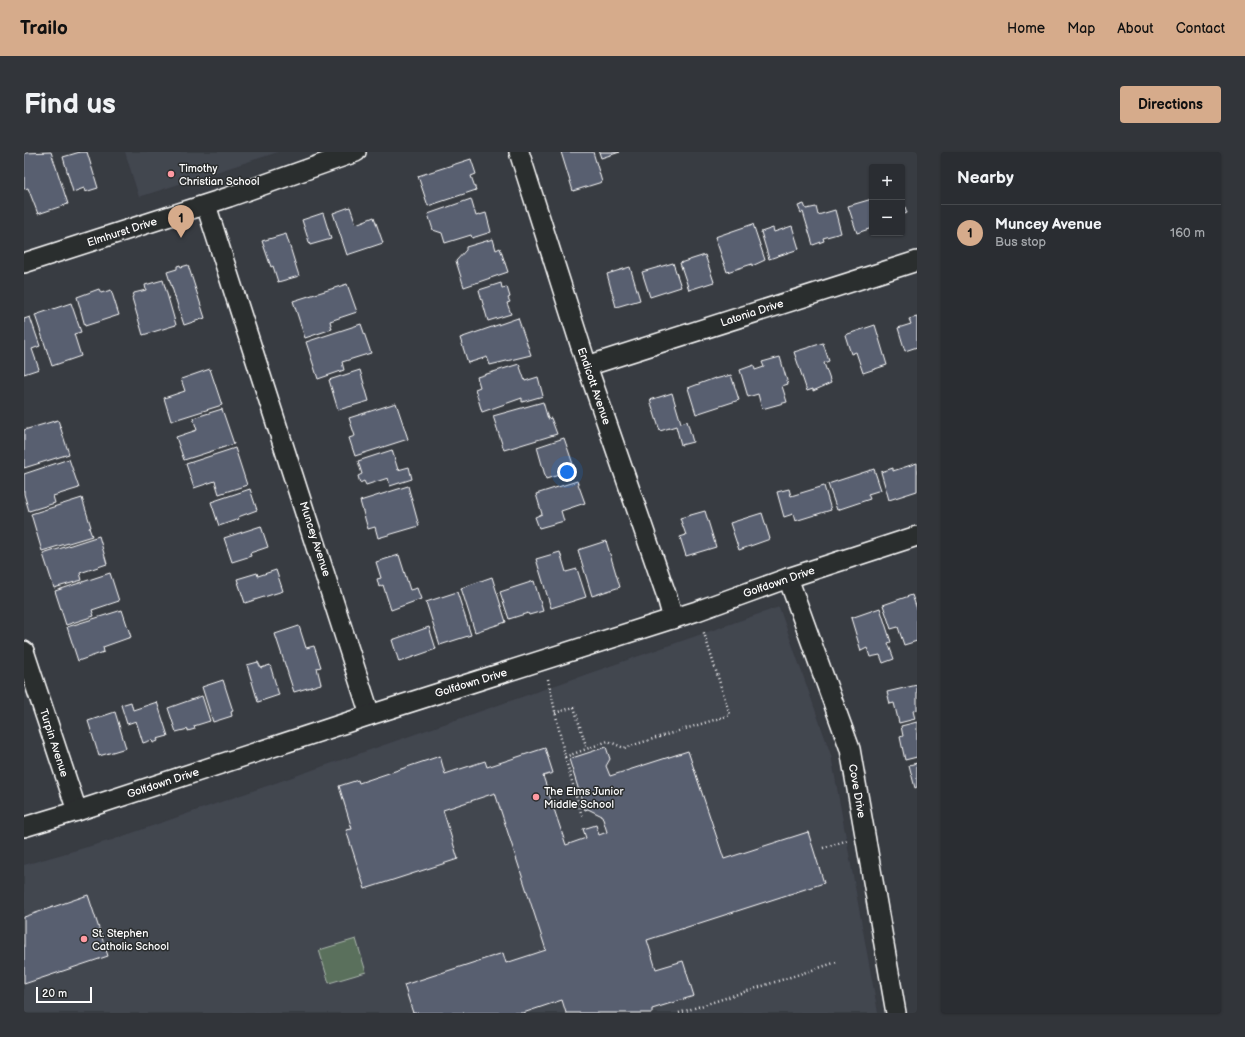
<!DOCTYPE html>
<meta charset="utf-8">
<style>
:root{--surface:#2a2d32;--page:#32353a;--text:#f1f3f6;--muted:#a5a8ac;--line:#46494d;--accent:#d6ab8b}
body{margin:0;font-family:"Balsamiq Sans",sans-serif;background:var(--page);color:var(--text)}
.controls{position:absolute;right:12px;top:12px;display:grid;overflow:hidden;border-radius:4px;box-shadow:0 1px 3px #0004}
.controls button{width:36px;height:36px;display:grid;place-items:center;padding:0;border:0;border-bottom:1px solid var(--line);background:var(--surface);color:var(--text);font:20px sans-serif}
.scale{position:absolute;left:12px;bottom:10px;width:56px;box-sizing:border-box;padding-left:4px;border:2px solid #fff;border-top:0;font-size:11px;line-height:14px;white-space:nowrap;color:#fff;-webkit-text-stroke:3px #2a2d2e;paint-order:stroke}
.you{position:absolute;left:543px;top:320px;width:14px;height:14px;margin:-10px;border:3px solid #fff;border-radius:50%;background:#1a73e8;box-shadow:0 0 0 6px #1a73e833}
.badge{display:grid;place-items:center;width:26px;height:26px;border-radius:50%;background:var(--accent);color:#111;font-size:13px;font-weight:700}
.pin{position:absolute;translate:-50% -33px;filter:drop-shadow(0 1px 2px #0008)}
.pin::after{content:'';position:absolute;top:21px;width:14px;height:12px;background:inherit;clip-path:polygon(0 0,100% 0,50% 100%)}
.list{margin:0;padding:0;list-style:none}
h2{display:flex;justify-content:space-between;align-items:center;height:52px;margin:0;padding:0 16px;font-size:17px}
h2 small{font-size:13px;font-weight:400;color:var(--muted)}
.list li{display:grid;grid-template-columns:26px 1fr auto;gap:12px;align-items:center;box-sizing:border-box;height:56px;padding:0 16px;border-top:1px solid var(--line)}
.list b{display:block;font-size:15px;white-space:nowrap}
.list p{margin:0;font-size:13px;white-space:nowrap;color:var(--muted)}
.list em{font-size:13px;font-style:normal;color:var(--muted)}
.map{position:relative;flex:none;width:893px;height:861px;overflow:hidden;border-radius:4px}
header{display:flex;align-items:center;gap:24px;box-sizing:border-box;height:56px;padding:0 20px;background:var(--accent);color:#111}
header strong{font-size:19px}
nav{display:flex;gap:22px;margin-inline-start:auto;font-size:14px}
.intro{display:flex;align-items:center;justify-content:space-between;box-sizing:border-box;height:96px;padding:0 24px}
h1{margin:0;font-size:28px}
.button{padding:10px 18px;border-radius:4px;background:var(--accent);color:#111;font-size:14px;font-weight:700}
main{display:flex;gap:24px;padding:0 24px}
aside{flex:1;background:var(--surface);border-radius:4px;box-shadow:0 1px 3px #0004}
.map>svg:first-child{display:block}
</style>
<header>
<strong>Trailo</strong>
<nav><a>Home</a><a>Map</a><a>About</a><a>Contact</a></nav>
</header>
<div class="intro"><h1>Find us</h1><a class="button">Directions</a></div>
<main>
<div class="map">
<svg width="893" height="861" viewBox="0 0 893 861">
<rect width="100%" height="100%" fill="#383c42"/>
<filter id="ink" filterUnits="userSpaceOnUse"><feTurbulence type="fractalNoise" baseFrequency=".025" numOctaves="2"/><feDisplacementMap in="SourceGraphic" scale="8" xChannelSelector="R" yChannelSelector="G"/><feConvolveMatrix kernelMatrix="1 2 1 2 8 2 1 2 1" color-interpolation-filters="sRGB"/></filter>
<g filter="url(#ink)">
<g fill="#424650">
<path d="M101 0H254L115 45Z"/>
<path d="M755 455 807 603 854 861H0V713L88 688Z"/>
</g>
<path fill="#5a705c" stroke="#acb8ae" d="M332 787 342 820 305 831 295 798Z"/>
<g fill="#585e70" stroke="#fff">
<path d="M0 0 1 1 27 0 44 52 14 62 4 36 0 37Z"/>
<path d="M56 0H63L74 36 61 40 60 36 49 40 39 5Z"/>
<path d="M537 0H569L578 30 549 39Z"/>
<path d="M575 0H596L577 6Z"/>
<path d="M447 7 452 22 447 24 452 38 404 54 394 24Z"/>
<path d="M878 46 883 61 878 63Z"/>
<path d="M447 47 452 64 462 61 467 80 448 86 447 83 421 91 418 81 409 78 404 62Z"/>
<path d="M848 47V76L833 81 824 54Z"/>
<path d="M780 52 782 57 792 55 794 63 811 58 817 81 799 86 800 89 789 93 779 60 777 61 774 54Z"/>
<path d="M326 55 332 72 350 65 359 91 323 103 309 61Z"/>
<path d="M299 61 307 87 286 93 278 68Z"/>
<path d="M729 72 741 108 728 114V112L703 120 691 85Z"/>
<path d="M768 74 775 97 745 107 737 80 749 76 750 80Z"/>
<path d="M262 82 275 124 254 130 249 114 247 115 238 89Z"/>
<path d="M469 87 472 98 476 96 484 120 440 135 432 109 442 98V95Z"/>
<path d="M681 103 690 130 665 138 656 111Z"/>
<path d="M649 111 657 135 626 145 618 120Z"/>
<path d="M156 113 157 115 164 113 181 166 160 173 143 120 153 117V114Z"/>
<path d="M606 115 616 148 592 155 583 122Z"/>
<path d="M139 128 152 173 119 183 108 146 110 141 122 138 121 133Z"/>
<path d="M477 131 478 136 483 135 486 145 484 146 486 150 483 151 487 162 464 169 455 138Z"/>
<path d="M323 132 333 160 306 169 308 177 281 186 269 149Z"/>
<path d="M75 137 77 141 87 138 95 163 61 174 53 145Z"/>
<path d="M47 151 57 180 50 182 57 204 28 214 11 163Z"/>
<path d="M6 165 16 194 8 197 15 217 0 222V167Z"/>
<path d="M893 165V195L881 199 874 176 887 172 885 167Z"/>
<path d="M494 166 507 203 466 213 463 205 444 211 436 186Z"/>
<path d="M337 172 347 201 318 210 320 218 294 227 282 190Z"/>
<path d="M851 173 863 213 839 221 832 200 827 202 821 183Z"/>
<path d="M799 191 805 209 800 211 807 231 789 239V237L783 239 770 200Z"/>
<path d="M756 205 764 232 758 234 763 250 738 257 734 242 724 245 716 218 730 213 731 218 740 215 738 210Z"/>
<path d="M495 212 501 229 514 225 519 244 498 250V246L458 260 451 237 456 235 453 225Z"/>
<path d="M186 217 198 253 147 269 140 246 161 239 157 227Z"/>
<path d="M336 218 345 249 314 258 305 228Z"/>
<path d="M707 223 715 248 672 262 664 236 691 226V227Z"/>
<path d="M648 241 657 271 663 269 669 290 657 293 652 274 636 279 626 248Z"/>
<path d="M519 250 524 267 527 266 533 282 480 298 469 264Z"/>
<path d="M372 251 384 287 331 304 325 286 331 284 325 266Z"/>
<path d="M198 257 210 292 160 308 152 285 173 278 169 266Z"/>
<path d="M34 268 45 302 0 316V278Z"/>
<path d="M540 286 551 318 522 327 513 295Z"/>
<path d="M211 296 223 333 195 342 191 329 170 336 162 312Z"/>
<path d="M368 298 374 318 385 315 388 327 366 334 364 326 342 333 340 329 336 331 334 324 338 322 334 309Z"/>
<path d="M45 307 55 336 29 344 31 351 5 359 0 342V322Z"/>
<path d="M893 311V339L865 348 857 320 869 316V319Z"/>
<path d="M850 317 857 338 844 342 846 347 813 358 804 332Z"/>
<path d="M553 329 561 351 537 359 540 369 515 376 511 365 518 362 512 342Z"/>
<path d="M384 334 395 374 354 386 351 375 344 377 336 349Z"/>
<path d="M800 334 807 358 771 369 769 362 760 365 753 340 765 337 767 344Z"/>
<path d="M226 337 233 358 214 365 215 367 195 374 187 350Z"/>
<path d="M58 346 67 375 65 376 68 384 18 399 7 362Z"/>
<path d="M681 359 692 395 662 404 656 385 662 383 656 366Z"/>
<path d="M738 361 746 387 715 398 706 371Z"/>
<path d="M237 374 244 395 226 401 227 404 208 410 200 386Z"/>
<path d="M75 384 83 412 56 421 58 428 30 436 19 402Z"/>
<path d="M582 389 596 435 568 444 554 398Z"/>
<path d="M536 400 542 420 553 417 562 445 527 456 512 407Z"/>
<path d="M375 403 386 438 393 436 397 447 367 458 359 433 355 435 353 427 357 426 352 410Z"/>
<path d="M252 418 259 439 221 451 213 427 233 421 234 424Z"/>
<path d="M86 421 95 449 68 458 70 464 42 473 31 439Z"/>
<path d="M468 425 482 470 451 480 437 436Z"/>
<path d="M510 429 519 459 505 463 504 461 485 467 476 440Z"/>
<path d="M433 440 447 483 416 493 402 450Z"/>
<path d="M888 443 893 457V489L880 493 874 475 867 477 859 453Z"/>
<path d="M856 456 867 490 864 491 870 507 859 511 856 503 846 505 843 496 837 499 827 466Z"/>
<path d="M98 458 107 485 79 495 80 500 54 509 43 475Z"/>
<path d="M275 474 282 496 290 494 297 515 293 516 297 532 270 540 251 482Z"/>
<path d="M405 475 412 497 375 510 368 488Z"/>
<path d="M234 510 237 516 246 513 255 543 234 550 223 513Z"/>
<path d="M199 528 209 559 207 560 208 564 189 570 178 535Z"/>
<path d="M893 533V558L889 559 891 567 875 571 870 551 866 552 863 540Z"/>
<path d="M178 544 186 569 170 574 171 577 164 579V577L152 580 144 556Z"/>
<path d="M107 550 109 558 133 550 144 584 133 587 134 589 129 591 128 588 119 591 112 569 103 572 97 553Z"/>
<path d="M91 560 102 596 75 604 64 569Z"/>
<path d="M893 570V605L881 608 876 585 879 584 877 574Z"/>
<path d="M582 595 586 607 582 614 586 624 664 599 700 707 784 680 800 731 623 788 632 817 659 809 670 844 628 857V861H542L538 848 499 861H389L380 833 479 801 482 811 522 798 471 641 419 658 434 707 341 737 322 678 328 677 315 634 334 628 335 631 416 604 421 622 461 609 463 615 521 596 529 621 519 624 542 693 562 686 559 677 572 673 575 683 583 680 578 664 564 657 561 658 545 607Z"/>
<path d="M893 611V635L891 636 885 613Z"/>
<path d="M64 743 84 804 0 832V765Z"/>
</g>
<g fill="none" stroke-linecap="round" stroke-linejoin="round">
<defs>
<g id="minor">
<path d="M495 0 563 214 643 445 649 467"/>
<path d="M182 53 346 563"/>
<path d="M0 111 205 45 332 0"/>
<path d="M563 214 893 109"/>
<path d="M764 426 826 597 872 861"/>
<path d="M0 499 53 659"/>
<path d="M0 675 53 659 346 563 673 459 764 426 893 384"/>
</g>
</defs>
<use href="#minor" stroke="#fff" stroke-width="22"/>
<g stroke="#fff" stroke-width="2.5" stroke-dasharray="1 3" stroke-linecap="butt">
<path d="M524 527 541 605 558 664"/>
<path d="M531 561 550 555 563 597"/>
<path d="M541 605 584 589 600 596 706 563 679 478"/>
<path d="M799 696 824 688"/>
<path d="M655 861 813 810"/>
</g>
<use href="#minor" stroke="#2a2d2e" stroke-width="19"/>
</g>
</g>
<g fill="#ff9aa2" stroke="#2a2d2e" stroke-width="1.5">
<circle cx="147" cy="22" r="4"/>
<circle cx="512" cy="645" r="4"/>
<circle cx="60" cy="787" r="4"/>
</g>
<g text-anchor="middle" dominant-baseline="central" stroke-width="3" stroke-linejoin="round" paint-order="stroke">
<g font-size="11" fill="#fff" stroke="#2a2d2e" text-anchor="start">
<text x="155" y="16">Timothy<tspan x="155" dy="13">Christian School</tspan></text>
<text x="520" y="639">The Elms Junior<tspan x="520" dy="13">Middle School</tspan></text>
<text x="68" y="781">St. Stephen<tspan x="68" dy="13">Catholic School</tspan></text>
</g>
<g font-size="11" fill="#fff" stroke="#2a2d2e">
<text transform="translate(98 80) rotate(-18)">Elmhurst Drive</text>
<text transform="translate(728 161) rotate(-18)">Latonia Drive</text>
<text transform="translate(570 234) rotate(71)">Endicott Avenue</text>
<text transform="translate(291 387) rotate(72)">Muncey Avenue</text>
<text transform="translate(755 430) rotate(-19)">Golfdown Drive</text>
<text transform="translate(447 531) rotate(-17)">Golfdown Drive</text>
<text transform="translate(30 591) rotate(72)">Turpin Avenue</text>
<text transform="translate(139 631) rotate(-18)">Golfdown Drive</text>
<text transform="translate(833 639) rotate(80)">Cove Drive</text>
</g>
</g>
</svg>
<div class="controls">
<button>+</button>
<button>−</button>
</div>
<div class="scale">20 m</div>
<div class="you"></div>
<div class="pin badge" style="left:157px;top:86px">1</div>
</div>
<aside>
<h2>Nearby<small></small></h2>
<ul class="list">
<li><span class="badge">1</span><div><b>Muncey Avenue</b><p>Bus stop</p></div><em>160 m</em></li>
</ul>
</aside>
</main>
